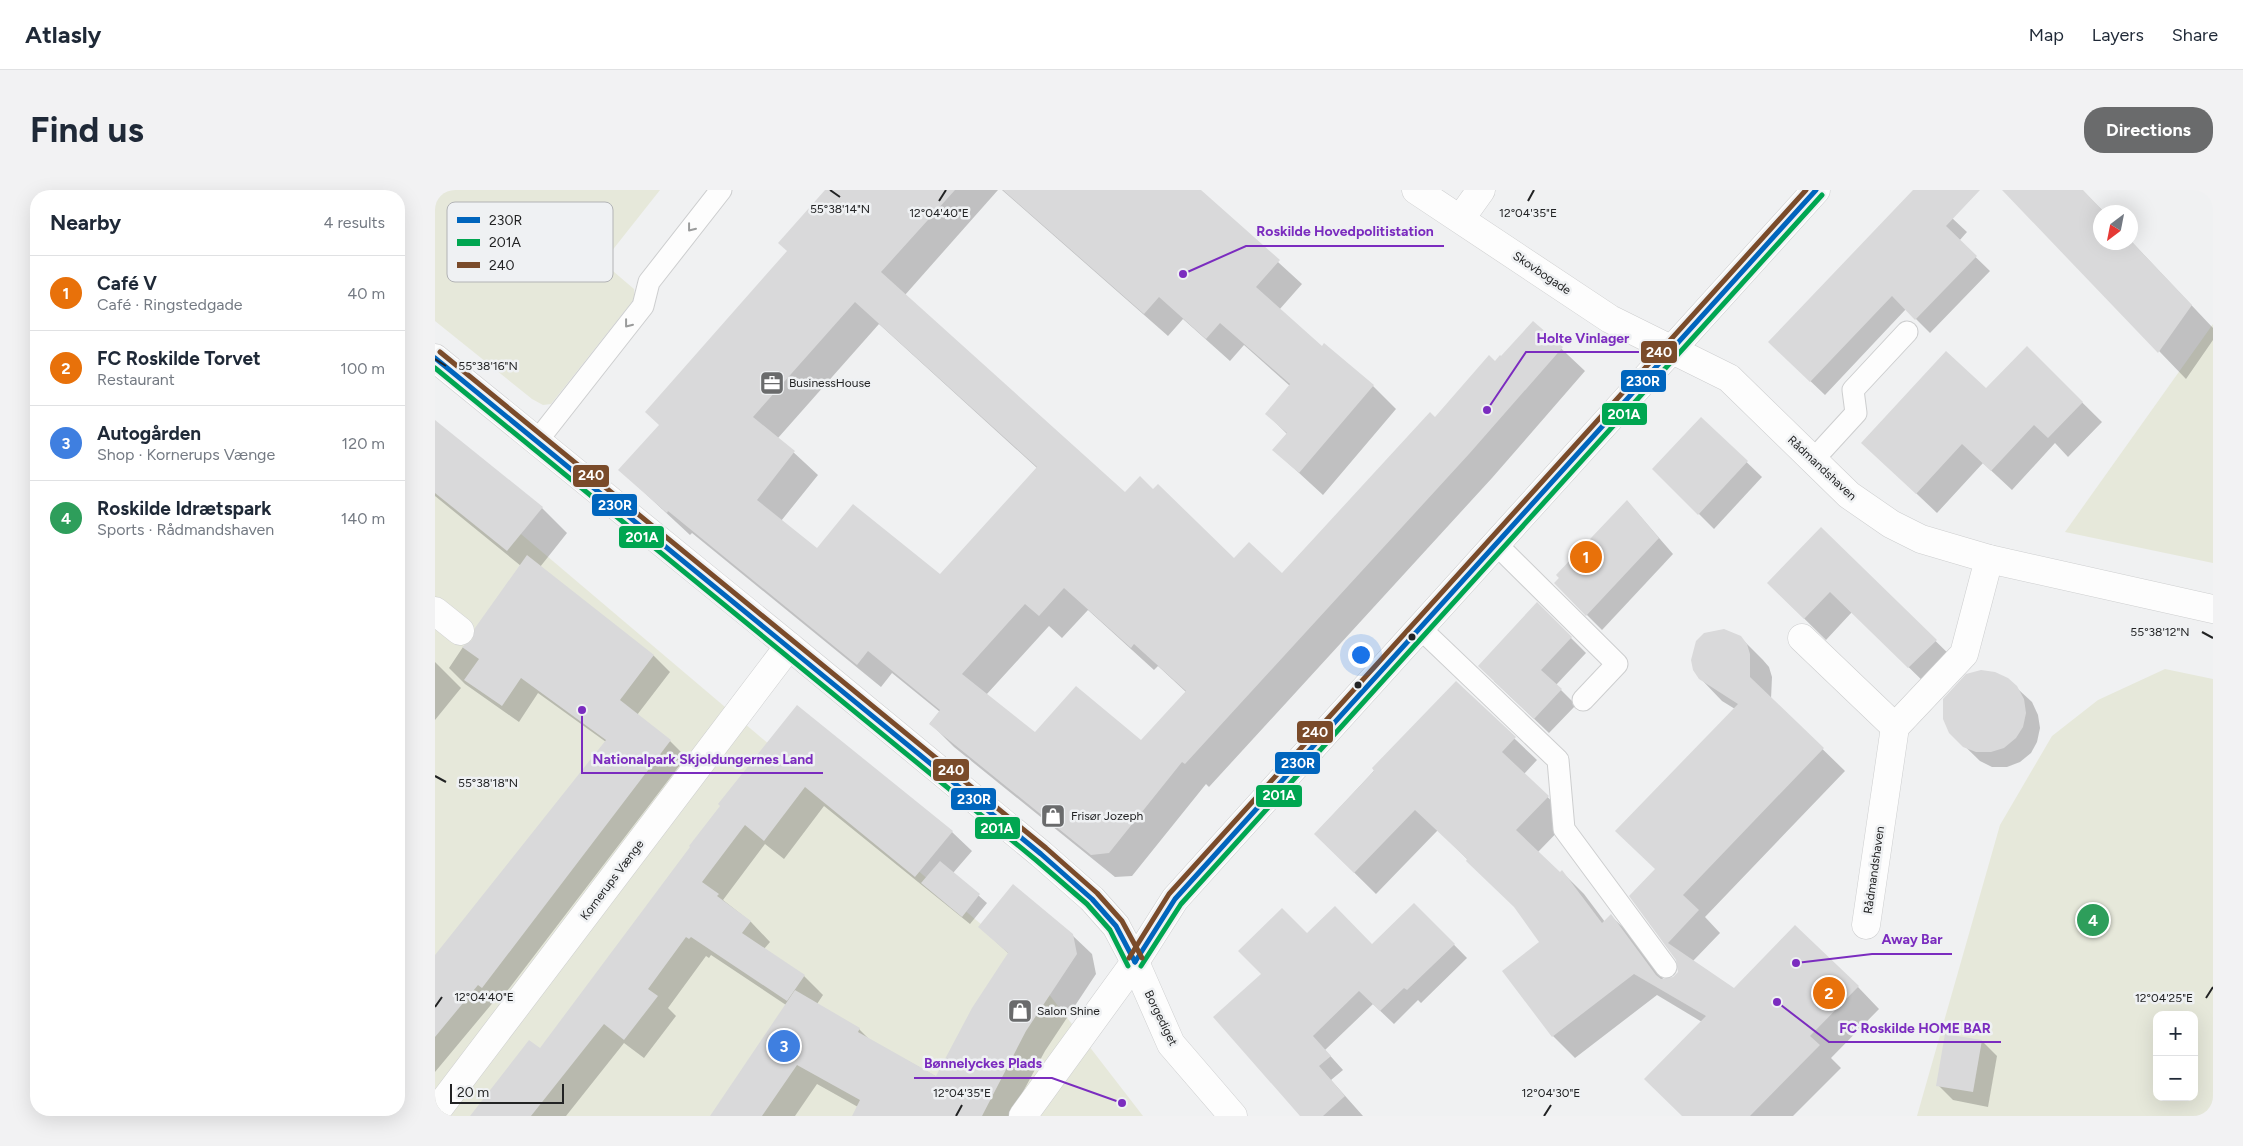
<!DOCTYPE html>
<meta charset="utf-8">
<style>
:root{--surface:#fff;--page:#f2f2f3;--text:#1f2937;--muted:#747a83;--line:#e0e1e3;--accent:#6a6b6c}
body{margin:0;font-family:Figtree,sans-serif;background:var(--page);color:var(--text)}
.controls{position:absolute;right:15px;bottom:15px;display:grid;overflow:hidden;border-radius:10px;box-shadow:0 5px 20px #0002}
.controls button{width:45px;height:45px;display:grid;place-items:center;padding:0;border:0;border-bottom:1px solid var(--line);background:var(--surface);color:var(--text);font:25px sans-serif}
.compass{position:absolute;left:1658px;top:15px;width:45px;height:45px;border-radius:50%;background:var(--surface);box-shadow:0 5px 20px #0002;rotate:212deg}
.scale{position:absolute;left:15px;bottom:12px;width:114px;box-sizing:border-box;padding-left:5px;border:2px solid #222324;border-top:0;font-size:14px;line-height:18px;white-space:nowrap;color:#222324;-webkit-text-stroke:4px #eff1f3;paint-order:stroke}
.you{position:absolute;left:925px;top:464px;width:18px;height:18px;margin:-12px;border:4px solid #fff;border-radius:50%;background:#1a73e8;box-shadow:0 0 0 8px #1a73e833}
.badge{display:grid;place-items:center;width:32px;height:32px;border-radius:50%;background:var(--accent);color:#fff;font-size:16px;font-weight:700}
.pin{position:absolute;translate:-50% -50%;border:2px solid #fff;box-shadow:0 1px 5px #0006}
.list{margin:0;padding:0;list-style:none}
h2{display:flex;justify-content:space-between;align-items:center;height:65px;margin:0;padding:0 20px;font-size:21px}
h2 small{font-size:16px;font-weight:400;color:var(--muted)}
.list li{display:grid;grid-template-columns:32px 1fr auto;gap:15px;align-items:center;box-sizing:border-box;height:75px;padding:0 20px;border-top:1px solid var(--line)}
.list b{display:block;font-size:19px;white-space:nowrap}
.list p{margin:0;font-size:16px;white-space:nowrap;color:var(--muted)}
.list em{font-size:16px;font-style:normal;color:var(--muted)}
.map{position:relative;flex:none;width:1778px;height:926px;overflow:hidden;border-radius:20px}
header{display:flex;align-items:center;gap:30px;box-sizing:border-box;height:70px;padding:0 25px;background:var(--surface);border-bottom:1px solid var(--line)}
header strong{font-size:24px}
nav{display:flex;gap:28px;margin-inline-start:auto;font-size:18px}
.intro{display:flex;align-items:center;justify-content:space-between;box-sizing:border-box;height:120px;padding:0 30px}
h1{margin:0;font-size:35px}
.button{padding:12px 22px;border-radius:20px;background:var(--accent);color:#fff;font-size:18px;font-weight:700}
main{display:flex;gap:30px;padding:0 30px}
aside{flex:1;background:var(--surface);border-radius:20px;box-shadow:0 5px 20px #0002}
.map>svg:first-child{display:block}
</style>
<header>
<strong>Atlasly</strong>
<nav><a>Map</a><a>Layers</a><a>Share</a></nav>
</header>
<div class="intro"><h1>Find us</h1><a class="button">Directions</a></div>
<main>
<aside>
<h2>Nearby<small>4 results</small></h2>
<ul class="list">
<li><span class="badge" style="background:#e8710a">1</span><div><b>Café V</b><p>Café · Ringstedgade</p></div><em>40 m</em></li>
<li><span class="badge" style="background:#e8710a">2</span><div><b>FC Roskilde Torvet</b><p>Restaurant</p></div><em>100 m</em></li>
<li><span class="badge" style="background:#3f7fe0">3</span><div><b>Autogården</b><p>Shop · Kornerups Vænge</p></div><em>120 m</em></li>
<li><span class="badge" style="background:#2e9e5b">4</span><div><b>Roskilde Idrætspark</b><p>Sports · Rådmandshaven</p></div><em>140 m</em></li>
</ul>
</aside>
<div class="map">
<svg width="1778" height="926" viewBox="0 0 1778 926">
<rect width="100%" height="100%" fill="#f0f1f2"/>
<g fill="#e6e8da" fill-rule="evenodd">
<path d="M0 0H225L172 67V76L199 99 200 108 116 214 108 215 97 209 0 131Z"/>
<path d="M1778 134V373L1630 342Z"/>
<path d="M0 271 586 768 708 926H0Z"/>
<path d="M1730 479 1778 489V926H1482L1565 635 1617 546 1663 510ZM1722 825H1759V907H1722Z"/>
</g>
<g fill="#0003" fill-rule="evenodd">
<path d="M392 0H563L470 105 690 304 718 301 799 370 847 384 1000 228 1067 168 1098 132 1150 181 1057 288 774 597 771 594 697 686 680 687 519 557 495 533 505 522 457 483 446 497 257 343 255 345 185 280 225 236 354 62ZM444 134 602 278 505 386 382 360 346 331 383 285 343 248ZM653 420 719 480 723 476 751 502 706 552 600 544 551 505 614 436 627 448Z"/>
<path d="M567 0H764L867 94 844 120 887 158 938 196 961 219 888 305 839 260 852 244 832 224 855 196 809 155 795 171 748 129 733 146Z"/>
<path d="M1480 0H1487L1532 42 1524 51 1555 81 1495 143 1471 119 1390 205 1349 166Z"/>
<path d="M1569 0H1647L1669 22H1666V52H1696V51L1778 138V150L1751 189Z"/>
<path d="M1592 158 1667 232 1633 267 1620 253 1577 300 1548 273 1502 323 1428 253 1551 199Z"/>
<path d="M1266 228 1327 287 1279 339 1219 279Z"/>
<path d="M0 231 107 318 132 343 105 377 219 466 235 482 202 525 235 551 251 567 63 813 60 810 0 882V767L171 552 103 503 84 532 30 494 14 478 28 457 39 451 86 376 0 306Z"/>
<path d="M1192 311 1238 364 1167 440 1120 393Z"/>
<path d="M1386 339 1522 472 1496 499 1417 422 1391 450 1333 393Z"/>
<path d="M1102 414 1151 463 1121 495 1141 515 1114 543 1059 491Z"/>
<path d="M1288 440 1305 447 1328 470 1334 477 1337 487 1336 509 1410 581 1270 727 1285 743 1258 771 1299 799 1423 797 1444 819 1396 868 1406 878 1358 926H1248L1267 832 1222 805 1140 868 1118 846 1106 752 1083 720 1003 640 941 704 880 644 1021 493 1102 570 1089 584 1135 629 1103 662 1125 683 1127 682 1149 704 1170 732 1176 726 1198 747 1229 790 1239 788 1244 782 1242 770 1195 706 1221 679 1300 519 1287 511 1265 488 1270 445Z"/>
<path d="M0 472 26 498 0 530Z"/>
<path d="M1572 489 1597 512 1603 525 1605 538 1602 552 1596 563 1585 572 1572 577H1557L1545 571 1515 542Z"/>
<path d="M362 517 517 642 537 661 518 683 552 713 535 734 389 616 349 669 330 654 288 710 316 732 335 752 329 759 369 786 388 805 382 814 424 839 435 850 502 887 574 764 545 737 637 745 657 764 661 784 610 861 575 926H418L423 917 382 894 360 926H311L351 815 276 765 274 768 271 766 233 818 241 826 209 868 189 853 131 926H37L105 860Z"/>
<path d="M979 714 1032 768 986 813 983 810 959 834 938 814 890 860 908 880 896 890 928 926H867L872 745 937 755Z"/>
<path d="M1547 851 1562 866 1553 917 1518 910 1503 895Z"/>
</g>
<g fill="#d9d9da" fill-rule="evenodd">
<path d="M390 0H520L446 82 690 302 705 286 718 299 723 294 799 368 814 352 847 383 995 222 1000 227 1054 165 1060 171 1065 165 1066 166 1098 131 1128 157 1034 264 750 574 747 572 674 663 656 665 494 534 505 520 433 461 422 475 233 321 232 323 183 280 224 235 210 222 352 61 343 53ZM420 112 602 277 505 384 418 314 382 358 322 310 360 261 318 227ZM629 398 696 458 699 454 751 501 706 550 641 496 600 542 527 484 590 414 604 426Z"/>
<path d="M568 0H766L845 70 821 97 887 156 889 153 939 195 864 283 837 260 852 243 830 224 855 194 785 133 771 149 724 107 709 124Z"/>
<path d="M1478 0H1545L1511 36 1542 66 1480 130 1457 106 1375 192 1333 152Z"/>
<path d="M1567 0H1648L1669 22H1666V52H1696V51L1757 115 1723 163Z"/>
<path d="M1592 156 1648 212 1613 248 1599 235 1556 281 1527 254 1481 304 1426 253 1511 161 1551 198Z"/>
<path d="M1266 227 1313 271 1263 325 1217 279Z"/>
<path d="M0 230 108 317 72 361 0 303Z"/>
<path d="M1192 310 1224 348 1151 426 1119 393 1124 388 1121 385Z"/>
<path d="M1386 337 1502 450 1473 478 1395 402 1369 429 1332 393Z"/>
<path d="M92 365 219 465 185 510 236 550 47 798 43 795 0 847V765L171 550 86 488 67 516 29 490 44 469 27 457 37 450 40 438Z"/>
<path d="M1102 412 1137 447 1106 480 1127 499 1099 529 1043 476Z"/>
<path d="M1289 439 1306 446 1312 454 1315 464V487L1389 558 1248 705 1264 720 1233 753 1299 798 1360 735 1424 796 1375 846 1385 855 1315 926H1247L1209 889 1271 826 1199 784 1117 847 1067 781 1104 752 1079 717 1031 671 1032 669 980 620 919 683 879 644 939 581 937 578 1021 491 1081 547 1067 562 1114 606 1081 640 1125 682 1127 680 1167 733 1176 724 1221 785 1226 789 1238 787 1243 782 1241 770 1194 706 1220 679 1180 641 1303 514 1264 489 1258 480 1256 470 1261 451 1269 443Z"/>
<path d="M1546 480 1560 482 1573 488 1582 496 1589 509 1591 523 1588 537 1581 548 1569 558 1556 562H1541L1528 557 1514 543 1508 529V509L1531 484Z"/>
<path d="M362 515 518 641 480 687 370 597 329 651 310 635 267 692 284 704 282 706 316 731 307 743 370 785 352 811 256 747 254 749 251 747 213 799 223 806 189 850 169 834 96 926H35L94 850 105 858 255 657 254 656 285 616 283 614Z"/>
<path d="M505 671 545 704 527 727 486 693Z"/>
<path d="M578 694 638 744 642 764 591 841 547 926H417L425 910 362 875 327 926H275L360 800 425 838 423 842 501 886 537 818 573 763 543 737Z"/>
<path d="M979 713 1020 754 972 800 969 798 945 821 924 801 878 846 896 866 884 876 910 906 888 926H865L778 827 826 784 803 761 847 718 872 743 900 716 937 754Z"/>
<path d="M1510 844 1547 850 1538 902 1501 896Z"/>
</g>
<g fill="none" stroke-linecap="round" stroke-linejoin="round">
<defs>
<g id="service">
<path d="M102 251 208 116 214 92 286 0"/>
<path d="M1378 270 1421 223 1418 200 1472 142"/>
<path d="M1062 355 1182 474 1148 510"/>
<path d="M986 439 1123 570 1129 639 1231 777"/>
</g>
<g id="minor">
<path d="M981 0 1175 129 1294 188 1414 305 1456 334 1486 349 1554 369 1778 419"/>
<path d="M1026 28 1046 0"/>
<path d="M0 421 25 441"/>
<path d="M1367 448 1460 537"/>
<path d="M1431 735 1460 537 1529 464 1554 369"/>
<path d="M0 923 354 456"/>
<path d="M588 926 700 772"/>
</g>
<path id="tertiary" d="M700 772 740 709 1381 0"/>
<path id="secondary" d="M0 168 354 456 606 664 657 709 681 736 700 772 736 854 798 926"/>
</defs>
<use href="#service" stroke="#cdcecf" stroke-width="23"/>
<use href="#minor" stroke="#cdcecf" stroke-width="29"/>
<use href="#tertiary" stroke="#cdcecf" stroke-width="29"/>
<use href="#secondary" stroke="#cdcecf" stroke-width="29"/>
<use href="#service" stroke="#fdfdfd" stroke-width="21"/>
<use href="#minor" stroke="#fdfdfd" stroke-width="28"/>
<use href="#tertiary" stroke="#fdfdfd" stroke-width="28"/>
<use href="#secondary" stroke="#fdfdfd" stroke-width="28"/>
<defs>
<g id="bus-1">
<path d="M0 168 606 664 657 709 681 736 700 772"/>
<path d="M700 772 740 709 1381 0"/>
</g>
<g id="bus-2">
<path d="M0 178 601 670 652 714 675 740 693 776"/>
<path d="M706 776 746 714 1387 5"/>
</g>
<g id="bus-3">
<path d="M5 162 611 658 662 703 687 731 707 768"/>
<path d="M694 768 734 704 1371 0"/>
</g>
</defs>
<use href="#bus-1" stroke="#eff1f3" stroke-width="9"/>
<use href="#bus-2" stroke="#eff1f3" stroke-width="9"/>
<use href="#bus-3" stroke="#eff1f3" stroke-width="9"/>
<use href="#bus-1" stroke="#0065bd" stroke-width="5"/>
<use href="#bus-2" stroke="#00a651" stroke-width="5"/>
<use href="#bus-3" stroke="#7a4b2a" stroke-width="5"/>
</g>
<defs><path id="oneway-chevron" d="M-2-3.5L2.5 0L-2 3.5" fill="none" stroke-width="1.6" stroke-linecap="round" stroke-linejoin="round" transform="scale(1.25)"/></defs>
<g stroke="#9a9b9b">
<use href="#oneway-chevron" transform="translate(256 38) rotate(128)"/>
<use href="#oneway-chevron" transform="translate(193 134) rotate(128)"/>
</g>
<path fill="none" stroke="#222324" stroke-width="2" d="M395 0 405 7M504 11 511 0M1093 11 1099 0M0 169 11 176M1767 442 1778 448M0 586 11 592M1771 808 1778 797M0 817 7 807M521 926 527 915M1109 926 1116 915"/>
<defs>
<symbol id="office-square" viewBox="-11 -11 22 22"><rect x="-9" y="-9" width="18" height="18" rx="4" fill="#6a6b6c" stroke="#eff1f3"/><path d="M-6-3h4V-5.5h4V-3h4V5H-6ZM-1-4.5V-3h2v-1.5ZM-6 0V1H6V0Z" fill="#fff"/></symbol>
<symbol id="shop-square" viewBox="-11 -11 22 22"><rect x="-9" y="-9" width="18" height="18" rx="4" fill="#6a6b6c" stroke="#eff1f3"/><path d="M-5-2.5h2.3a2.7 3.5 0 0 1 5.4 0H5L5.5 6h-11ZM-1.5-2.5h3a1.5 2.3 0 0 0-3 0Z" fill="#fff"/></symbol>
</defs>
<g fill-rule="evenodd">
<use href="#office-square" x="323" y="179" width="28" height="28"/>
<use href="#shop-square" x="604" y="612" width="28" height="28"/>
<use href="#shop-square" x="571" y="807" width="28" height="28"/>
</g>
<g fill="#222324" stroke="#eff1f3" stroke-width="2">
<circle cx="977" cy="447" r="4.5"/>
<circle cx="923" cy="495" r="4.5"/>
</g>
<g text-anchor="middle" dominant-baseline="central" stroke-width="5" stroke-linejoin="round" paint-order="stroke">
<g font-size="12" fill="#222324" stroke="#eff1f3">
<text transform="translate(1107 83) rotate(34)">Skovbogade</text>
<text transform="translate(1387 278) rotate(43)">Rådmandshaven</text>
<text transform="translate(1439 680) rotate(-82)">Rådmandshaven</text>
<text transform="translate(177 690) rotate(-53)">Kornerups Vænge</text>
<text transform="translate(726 828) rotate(64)">Borgediget</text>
</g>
<g font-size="12" fill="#222324" stroke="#eff1f3" text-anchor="start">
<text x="354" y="193">BusinessHouse</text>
<text x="636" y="626">Frisør Jozeph</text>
<text x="602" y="821">Salon Shine</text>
</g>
</g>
<rect x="12" y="12" width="166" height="80" rx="8" fill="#eff1f3" stroke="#b2b3b5" stroke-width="1"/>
<rect x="22" y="27" width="23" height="6" fill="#0065bd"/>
<rect x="22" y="49" width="23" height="7" fill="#00a651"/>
<rect x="22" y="72" width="23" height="6" fill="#7a4b2a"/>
<g font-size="14" fill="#222324">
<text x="54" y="35">230R</text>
<text x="54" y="57">201A</text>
<text x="54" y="80">240</text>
</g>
<g font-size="12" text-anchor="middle" fill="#222324" stroke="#eff1f3" stroke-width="5" stroke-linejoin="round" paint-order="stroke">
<text x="405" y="23">55°38'14"N</text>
<text x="504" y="27">12°04'40"E</text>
<text x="1093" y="27">12°04'35"E</text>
<text x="53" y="180">55°38'16"N</text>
<text x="1725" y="446">55°38'12"N</text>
<text x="53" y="597">55°38'18"N</text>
<text x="49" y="811">12°04'40"E</text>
<text x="1729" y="812">12°04'25"E</text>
<text x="527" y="907">12°04'35"E</text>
<text x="1116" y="907">12°04'30"E</text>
</g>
<path fill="none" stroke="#7b2cbf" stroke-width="2" d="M748 84L811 56H1009M1052 220L1091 162H1204M147 520L147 583H388M1361 773L1437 764H1517M1342 812L1394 852H1566M687 913L617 888H479"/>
<g fill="#7b2cbf" stroke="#eff1f3" stroke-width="2">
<circle cx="748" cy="84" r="5"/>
<circle cx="1052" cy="220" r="5"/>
<circle cx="147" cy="520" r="5"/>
<circle cx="1361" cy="773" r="5"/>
<circle cx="1342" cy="812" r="5"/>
<circle cx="687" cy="913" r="5"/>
</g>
<g font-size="14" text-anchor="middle" font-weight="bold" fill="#7b2cbf" stroke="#eff1f3" stroke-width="5" stroke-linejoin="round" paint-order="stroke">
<text x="910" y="46">Roskilde Hovedpolitistation</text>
<text x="1148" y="153">Holte Vinlager</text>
<text x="268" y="574">Nationalpark Skjoldungernes Land</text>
<text x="1477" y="754">Away Bar</text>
<text x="1480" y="843">FC Roskilde HOME BAR</text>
<text x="548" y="878">Bønnelyckes Plads</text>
</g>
<g stroke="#eff1f3" stroke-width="2">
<rect x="1205" y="150" width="38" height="24" rx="5" fill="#7a4b2a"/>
<rect x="1185" y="179" width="47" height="24" rx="5" fill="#0065bd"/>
<rect x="1166" y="212" width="47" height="24" rx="5" fill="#00a651"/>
<rect x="137" y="274" width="38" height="24" rx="5" fill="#7a4b2a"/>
<rect x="156" y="303" width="47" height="24" rx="5" fill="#0065bd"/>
<rect x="183" y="335" width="47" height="24" rx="5" fill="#00a651"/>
<rect x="861" y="530" width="38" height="24" rx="5" fill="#7a4b2a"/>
<rect x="839" y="561" width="47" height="24" rx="5" fill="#0065bd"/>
<rect x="497" y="568" width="38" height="24" rx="5" fill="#7a4b2a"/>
<rect x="820" y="594" width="48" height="24" rx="5" fill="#00a651"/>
<rect x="515" y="597" width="47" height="24" rx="5" fill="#0065bd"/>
<rect x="539" y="626" width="47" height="24" rx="5" fill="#00a651"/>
</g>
<g font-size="14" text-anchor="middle" font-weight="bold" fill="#fff">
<text x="1224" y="167">240</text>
<text x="1208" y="196">230R</text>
<text x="1189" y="229">201A</text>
<text x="156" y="290">240</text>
<text x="180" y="320">230R</text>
<text x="207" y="352">201A</text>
<text x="880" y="547">240</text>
<text x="863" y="578">230R</text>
<text x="516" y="585">240</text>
<text x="844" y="610">201A</text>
<text x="539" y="614">230R</text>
<text x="562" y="643">201A</text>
</g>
</svg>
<div class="controls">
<button>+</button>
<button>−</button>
</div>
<svg class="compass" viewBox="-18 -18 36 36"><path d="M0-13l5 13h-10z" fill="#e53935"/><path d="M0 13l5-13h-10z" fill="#747a83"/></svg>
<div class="scale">20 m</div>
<div class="you"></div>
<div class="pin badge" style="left:1151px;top:367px;background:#e8710a">1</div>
<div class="pin badge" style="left:1394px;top:803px;background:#e8710a">2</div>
<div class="pin badge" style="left:349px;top:856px;background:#3f7fe0">3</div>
<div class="pin badge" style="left:1658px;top:730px;background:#2e9e5b">4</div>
</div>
</main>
